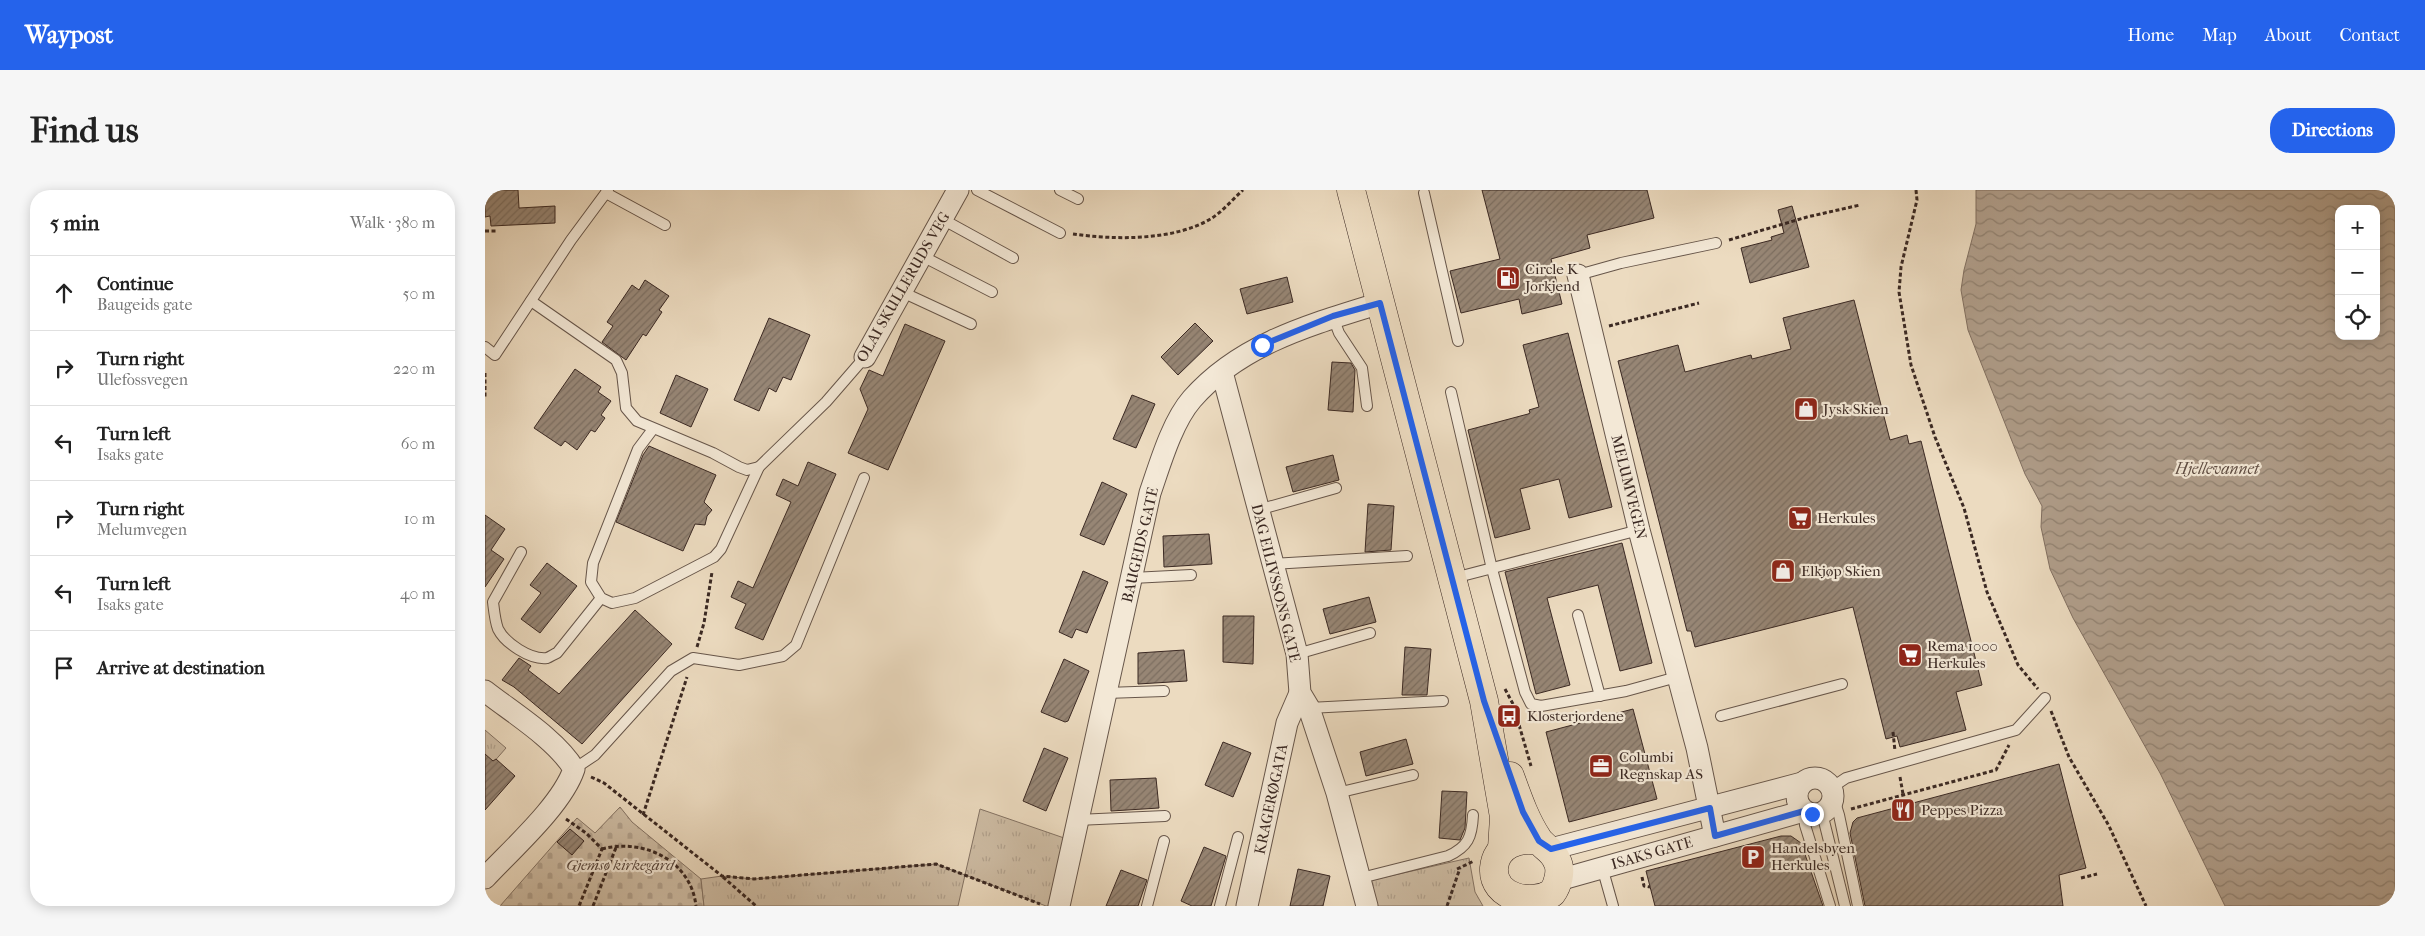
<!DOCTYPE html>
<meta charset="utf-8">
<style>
:root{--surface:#fff;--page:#f6f6f6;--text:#222;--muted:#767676;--line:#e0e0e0;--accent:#2563eb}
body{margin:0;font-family:"IM FELL French Canon",serif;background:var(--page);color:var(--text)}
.controls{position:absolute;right:15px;top:15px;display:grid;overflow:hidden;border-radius:10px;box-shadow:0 2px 12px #0003}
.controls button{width:45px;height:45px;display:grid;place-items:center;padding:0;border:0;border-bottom:1px solid var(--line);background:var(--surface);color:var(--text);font:25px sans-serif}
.stop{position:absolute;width:15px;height:15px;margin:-11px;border:4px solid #2563eb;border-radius:50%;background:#fff}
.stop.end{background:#2563eb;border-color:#fff;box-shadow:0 1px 5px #0008}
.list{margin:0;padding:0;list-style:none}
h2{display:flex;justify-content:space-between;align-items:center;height:65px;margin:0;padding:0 20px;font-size:21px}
h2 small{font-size:16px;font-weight:400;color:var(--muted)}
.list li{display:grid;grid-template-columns:32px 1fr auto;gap:15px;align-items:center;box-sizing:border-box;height:75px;padding:0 20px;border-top:1px solid var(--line)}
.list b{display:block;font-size:19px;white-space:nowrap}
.list p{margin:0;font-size:16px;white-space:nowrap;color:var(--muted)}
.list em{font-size:16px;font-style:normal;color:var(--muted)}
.icon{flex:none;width:28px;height:28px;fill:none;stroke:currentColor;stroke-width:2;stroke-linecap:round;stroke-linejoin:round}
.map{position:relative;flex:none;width:1910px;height:716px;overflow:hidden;border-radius:20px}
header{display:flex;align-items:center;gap:30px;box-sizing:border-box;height:70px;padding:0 25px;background:var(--accent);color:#fff}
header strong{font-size:24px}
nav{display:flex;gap:28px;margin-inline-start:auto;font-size:18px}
.intro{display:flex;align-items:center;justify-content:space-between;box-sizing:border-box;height:120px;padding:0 30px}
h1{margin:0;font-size:35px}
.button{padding:12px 22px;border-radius:20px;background:var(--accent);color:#fff;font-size:18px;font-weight:700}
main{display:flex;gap:30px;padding:0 30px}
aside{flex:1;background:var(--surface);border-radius:20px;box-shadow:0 2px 12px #0003}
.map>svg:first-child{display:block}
</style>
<header>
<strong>Waypost</strong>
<nav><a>Home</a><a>Map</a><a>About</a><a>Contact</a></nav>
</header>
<div class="intro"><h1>Find us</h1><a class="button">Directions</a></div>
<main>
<aside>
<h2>5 min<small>Walk · 380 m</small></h2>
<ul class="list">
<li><svg class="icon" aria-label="ahead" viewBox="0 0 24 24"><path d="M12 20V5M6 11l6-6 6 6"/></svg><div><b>Continue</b><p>Baugeids gate</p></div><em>50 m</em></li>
<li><svg class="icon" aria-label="right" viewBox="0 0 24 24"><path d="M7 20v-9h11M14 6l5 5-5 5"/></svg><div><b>Turn right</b><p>Ulefossvegen</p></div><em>220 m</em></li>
<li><svg class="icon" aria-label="left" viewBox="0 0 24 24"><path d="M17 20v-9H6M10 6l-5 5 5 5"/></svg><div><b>Turn left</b><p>Isaks gate</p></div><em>60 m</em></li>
<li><svg class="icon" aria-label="right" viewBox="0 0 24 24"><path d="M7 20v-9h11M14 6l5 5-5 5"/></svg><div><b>Turn right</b><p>Melumvegen</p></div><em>10 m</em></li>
<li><svg class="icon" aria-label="left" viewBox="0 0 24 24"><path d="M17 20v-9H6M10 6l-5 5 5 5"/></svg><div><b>Turn left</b><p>Isaks gate</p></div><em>40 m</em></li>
<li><svg class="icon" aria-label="arrive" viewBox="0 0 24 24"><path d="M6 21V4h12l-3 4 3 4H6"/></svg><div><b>Arrive at destination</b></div></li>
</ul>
</aside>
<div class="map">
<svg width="1910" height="716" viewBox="0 0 1910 716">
<defs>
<pattern id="cemetery-stones" width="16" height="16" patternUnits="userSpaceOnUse" patternTransform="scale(1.25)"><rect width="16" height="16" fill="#cebda5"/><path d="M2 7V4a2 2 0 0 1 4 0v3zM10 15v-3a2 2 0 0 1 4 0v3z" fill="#b2a28e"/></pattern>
<pattern id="park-tufts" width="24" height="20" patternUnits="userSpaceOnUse" patternTransform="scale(1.25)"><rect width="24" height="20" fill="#cebda5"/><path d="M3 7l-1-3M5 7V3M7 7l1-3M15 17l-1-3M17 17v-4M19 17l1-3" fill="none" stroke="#b2a28e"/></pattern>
<pattern id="water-waves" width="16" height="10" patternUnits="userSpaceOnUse" patternTransform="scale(1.25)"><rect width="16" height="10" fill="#b09e8b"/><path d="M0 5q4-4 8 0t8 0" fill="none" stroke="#908171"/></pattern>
<pattern id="building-hatch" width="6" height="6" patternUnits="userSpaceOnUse" patternTransform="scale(1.25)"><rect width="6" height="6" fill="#978675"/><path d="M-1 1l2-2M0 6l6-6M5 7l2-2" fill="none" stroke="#7c6e60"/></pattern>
</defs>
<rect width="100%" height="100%" fill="#ecdbc0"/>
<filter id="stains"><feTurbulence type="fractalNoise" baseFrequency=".004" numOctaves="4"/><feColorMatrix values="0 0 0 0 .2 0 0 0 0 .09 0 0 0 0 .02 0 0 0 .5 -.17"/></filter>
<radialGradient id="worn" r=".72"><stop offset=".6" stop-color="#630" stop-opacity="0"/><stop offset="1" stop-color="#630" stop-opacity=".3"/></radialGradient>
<path fill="url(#cemetery-stones)" stroke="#847364" d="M135 617 147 632 216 689 219 716H15L92 628 110 643Z"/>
<g fill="url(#park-tufts)" stroke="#847364">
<path d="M0 540 21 558 0 582Z"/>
<path d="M495 619 582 649 567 716H561L480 685 473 716H219L216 689 237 686 269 689 451 674 480 685Z"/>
<path d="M984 668 990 702 998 716H882L883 691Z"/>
</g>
<path fill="url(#water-waves)" stroke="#816f61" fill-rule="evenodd" d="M1491 0H1910V716H1740L1675 583 1588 428 1565 379 1556 337 1557 316 1540 284 1483 140 1476 100 1479 80 1491 34ZM1854 19H1891V146H1854Z"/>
<g fill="url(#building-hatch)" stroke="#3b2923">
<path d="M0 0H33L34 18 70 16V33L6 36 5 26 0 27Z"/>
<path d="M997 0H1162L1169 28 1102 45 1105 58 1066 69 1077 114 1037 124 1034 109 976 123 965 81 1015 69Z"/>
<path d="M1307 16 1324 77 1265 93 1256 58 1287 50 1286 47 1299 43 1293 20Z"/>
<path d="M802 87 808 112 762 124 755 99Z"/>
<path d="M160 90 184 106 174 120 177 122 161 146 158 144 141 170 117 152 128 136 122 132 147 95 154 100Z"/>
<path d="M1369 110 1405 250 1422 245 1424 254 1436 251 1497 495 1471 502 1481 540 1415 557 1412 546 1401 549 1368 417 1210 457 1206 441H1202L1133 171 1193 155 1200 182 1266 165 1267 169 1306 159 1298 128Z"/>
<path d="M284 128 325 145 306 190 298 187 291 202 284 198 274 221 249 210Z"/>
<path d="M710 133 728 151 693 185 676 167Z"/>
<path d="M420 134 460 151 403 280 363 263 383 219 375 199 384 180 398 186Z"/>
<path d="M1083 143 1127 317 1084 328 1074 289 1035 299 1045 339 1010 348 983 240 1043 224 1045 223 1044 220 1054 217 1038 155Z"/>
<path d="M847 172 866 173 870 180 868 222 843 220Z"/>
<path d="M90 179 116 197 113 202 126 211 116 225 120 228 110 242 106 240 92 260 80 251 76 256 49 238Z"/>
<path d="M191 185 223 199 206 237 175 223Z"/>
<path d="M647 205 670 214 651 258 628 249Z"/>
<path d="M164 256 231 285 219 312 227 320 222 326 220 335 210 334 198 361 131 332 158 265Z"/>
<path d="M848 265 854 290 808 302 801 277Z"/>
<path d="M323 272 351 284 278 450 250 438 261 414 246 407 253 391 268 398 306 312 291 305 298 289 313 296Z"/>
<path d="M617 292 642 304 619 355 595 345Z"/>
<path d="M883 314 909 316 906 360 880 362Z"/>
<path d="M0 325 20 339 6 360 19 369 0 397Z"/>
<path d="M724 344 727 374 679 377 678 346Z"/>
<path d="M1137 353 1167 473 1135 481 1113 395 1062 408 1085 495 1051 504 1020 382Z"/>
<path d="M62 373 92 396 55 443 36 429 56 403 45 395Z"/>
<path d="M598 381 623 392 602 443 591 439 587 448 574 442Z"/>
<path d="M884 407 891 432 845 444 838 419Z"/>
<path d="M150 420 187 454 97 554 29 497 17 490 34 468 46 476 43 480 74 504Z"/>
<path d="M738 426H769L768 474 738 472Z"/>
<path d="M920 457 946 459 942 505H917Z"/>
<path d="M699 460 702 491 653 494V463Z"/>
<path d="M579 469 604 481 583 531 580 532 556 522Z"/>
<path d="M1148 519 1172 609 1084 632 1061 542Z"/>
<path d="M921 549 928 574 881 586 875 562Z"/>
<path d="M738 552 766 563 748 607 720 595Z"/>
<path d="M559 558 583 568 561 621 538 611Z"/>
<path d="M0 564 8 571 11 569 30 586 0 620Z"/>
<path d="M1574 574 1601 678 1574 685 1578 716H1380L1365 643 1368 632 1372 628Z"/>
<path d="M671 588 674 618 626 621 625 590Z"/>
<path d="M957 601 982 602 980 638 975 650 954 648Z"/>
<path d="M85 639 99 651 87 665 72 652Z"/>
<path d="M1296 646H1306L1316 653 1338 716H1170L1161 681Z"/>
<path d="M719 657 741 666 726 716H707L696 711Z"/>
<path d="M813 679 845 686 838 716H805Z"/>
<path d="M636 680 662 690 653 716H621Z"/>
</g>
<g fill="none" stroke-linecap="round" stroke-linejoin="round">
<defs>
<g id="lane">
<path d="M492 0 575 43"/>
<path d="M575 0 593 9"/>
<path d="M121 3 180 35"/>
<path d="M939 3 973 151"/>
<path d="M457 29 528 68"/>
<path d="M437 66 507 102"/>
<path d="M1093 85 1136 73 1231 53"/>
<path d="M417 102 486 134"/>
<path d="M46 111 131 170 137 183 141 218 152 231 228 263 254 277 262 280 274 277"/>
<path d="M848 127 854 143 877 178 882 216"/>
<path d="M0 157 10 165 86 50 123 0"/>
<path d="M966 202 1007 379 1040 502 1046 514 1056 516 1141 501 1192 487"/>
<path d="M168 239 153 259 108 373 106 392 116 408 127 413 150 408 229 367 236 359 274 277 341 212 380 167"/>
<path d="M773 320 851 298"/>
<path d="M36 362 8 412C9 420 10 431 13 439 20 453 45 470 62 468 65 467 69 464 72 463L116 408"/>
<path d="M787 374 922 366"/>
<path d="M647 388 706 385"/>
<path d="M969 388 1154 340"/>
<path d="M1093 425 1115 506"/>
<path d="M812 464 885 443"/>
<path d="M621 503 679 501"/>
<path d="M824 518 958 511"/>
<path d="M1236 526 1357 494"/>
<path d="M89 579 110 565 186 481 208 468 254 475 298 466 311 455 379 288"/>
<path d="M1346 598 1361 588 1531 540 1560 508"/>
<path d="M852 603 928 585"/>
<path d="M1348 606 1354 625 1373 716"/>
<path d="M1319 621 1320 635 1345 716"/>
<path d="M1337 623 1360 716"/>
<path d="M592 630 680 626"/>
<path d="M1117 677 1128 716"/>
<path d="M876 688 963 666C983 657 987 647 988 625"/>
<path d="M662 716 679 651"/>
<path d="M735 716 753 647"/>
</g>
<g id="street">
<path d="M1093 85 1154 340 1212 558 1230 646"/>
<path d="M380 167 473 0"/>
<path d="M737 182 812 464 815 503 824 518 852 603 882 716"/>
<path d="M0 501C28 523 71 549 89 579 77 615 27 659 0 688"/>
<circle cx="1330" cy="606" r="18"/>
<path d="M1066 659 1317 593"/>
<path d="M1074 690 1319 621"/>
<path d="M574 716 665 303C675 274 687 232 707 209 756 153 828 134 895 113"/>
<path d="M762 716 802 533 815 503"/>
</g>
<g id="primary">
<path d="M866 0 999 511 1019 627 1017 659"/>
<path d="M1025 586C1033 608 1040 629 1053 649 1058 657 1068 660 1072 671 1077 680 1073 695 1067 703 1047 716 1007 708 1009 678 1011 655 1034 647 1054 651"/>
</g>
</defs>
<use href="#lane" stroke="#67564a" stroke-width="12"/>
<use href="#street" stroke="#67564a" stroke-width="23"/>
<use href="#primary" stroke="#3b2923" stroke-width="29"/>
<g stroke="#3b2923" stroke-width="3" stroke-dasharray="4 2.5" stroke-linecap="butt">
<path d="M1431 0 1432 10 1416 77 1414 102 1426 175 1450 247 1479 318 1502 402 1533 475 1553 499"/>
<path d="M0 41H12"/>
<path d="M588 44C630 50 690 51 727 28 738 21 748 9 758 0"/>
<path d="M1244 50 1322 27 1375 15"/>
<path d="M1124 136 1214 113"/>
<path d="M0 183V209"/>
<path d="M212 457 219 433 227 382"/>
<path d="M1020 499 1028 514 1046 576"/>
<path d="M1566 521 1584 567 1624 636 1661 716"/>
<path d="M1408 542 1410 561"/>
<path d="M106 587 119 593 237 686 269 689 451 674 555 714"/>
<path d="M1415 587 1418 604"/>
<path d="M1366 619 1511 580 1524 555"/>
<path d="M158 625 202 487"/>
<path d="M81 629 101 643 117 659 94 716"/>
<path d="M117 659C158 648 206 670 211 716"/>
<path d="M972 679 989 671"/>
<path d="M238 687 271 716"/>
<path d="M1157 687 1159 696 1165 697"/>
<path d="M1596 688 1612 684"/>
<path d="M108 716 132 655"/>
<path d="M962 716 975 678"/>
</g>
<use href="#lane" stroke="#f3e8d6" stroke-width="10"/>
<use href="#street" stroke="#f3e8d6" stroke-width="21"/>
<use href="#primary" stroke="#ecdbc0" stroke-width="28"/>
</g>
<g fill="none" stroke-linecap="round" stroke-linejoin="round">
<path stroke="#2563eb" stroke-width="6" d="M777 155 848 126 895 113 999 511 1038 622 1054 651 1066 659 1225 618 1230 646 1319 621 1327 624"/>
</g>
<defs>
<symbol id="fuel-square" viewBox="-11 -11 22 22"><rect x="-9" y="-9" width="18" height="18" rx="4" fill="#8f2418" stroke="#f3e8d6"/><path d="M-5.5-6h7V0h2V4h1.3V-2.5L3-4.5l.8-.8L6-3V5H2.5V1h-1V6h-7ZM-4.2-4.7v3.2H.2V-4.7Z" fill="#fff"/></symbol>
<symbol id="shop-square" viewBox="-11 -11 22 22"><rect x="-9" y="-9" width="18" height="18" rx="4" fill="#8f2418" stroke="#f3e8d6"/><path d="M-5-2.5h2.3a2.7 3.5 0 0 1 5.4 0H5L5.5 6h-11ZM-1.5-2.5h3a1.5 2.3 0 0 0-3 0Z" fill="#fff"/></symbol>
<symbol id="supermarket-square" viewBox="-11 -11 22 22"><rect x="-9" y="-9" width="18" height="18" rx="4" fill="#8f2418" stroke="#f3e8d6"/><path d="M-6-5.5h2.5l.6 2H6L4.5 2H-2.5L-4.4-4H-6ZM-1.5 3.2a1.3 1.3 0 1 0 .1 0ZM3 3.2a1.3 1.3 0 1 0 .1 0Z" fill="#fff"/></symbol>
<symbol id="bus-square" viewBox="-11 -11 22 22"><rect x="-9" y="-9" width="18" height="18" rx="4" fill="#8f2418" stroke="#f3e8d6"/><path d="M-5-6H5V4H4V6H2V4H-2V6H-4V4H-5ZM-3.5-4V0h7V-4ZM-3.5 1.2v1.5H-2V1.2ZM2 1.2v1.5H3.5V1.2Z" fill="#fff"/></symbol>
<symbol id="office-square" viewBox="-11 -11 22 22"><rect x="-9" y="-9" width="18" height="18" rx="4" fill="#8f2418" stroke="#f3e8d6"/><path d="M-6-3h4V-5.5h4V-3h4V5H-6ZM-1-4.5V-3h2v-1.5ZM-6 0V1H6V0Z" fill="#fff"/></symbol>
<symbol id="restaurant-square" viewBox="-11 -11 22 22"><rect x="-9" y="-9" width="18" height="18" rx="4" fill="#8f2418" stroke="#f3e8d6"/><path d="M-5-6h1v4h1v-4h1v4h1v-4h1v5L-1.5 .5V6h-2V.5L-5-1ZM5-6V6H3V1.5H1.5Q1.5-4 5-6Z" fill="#fff"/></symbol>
<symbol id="parking-square" viewBox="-11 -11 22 22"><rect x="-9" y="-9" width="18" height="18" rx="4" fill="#8f2418" stroke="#f3e8d6"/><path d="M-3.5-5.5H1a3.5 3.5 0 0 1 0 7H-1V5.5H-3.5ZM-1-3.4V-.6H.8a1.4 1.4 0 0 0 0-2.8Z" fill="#fff"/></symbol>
</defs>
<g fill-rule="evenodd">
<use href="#fuel-square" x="1009" y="74" width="28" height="28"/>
<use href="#shop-square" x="1307" y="205" width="28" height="28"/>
<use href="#supermarket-square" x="1301" y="314" width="28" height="28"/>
<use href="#shop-square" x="1284" y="367" width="28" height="28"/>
<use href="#supermarket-square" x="1411" y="451" width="28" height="28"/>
<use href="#bus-square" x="1010" y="512" width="28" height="28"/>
<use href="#office-square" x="1102" y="562" width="28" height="28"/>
<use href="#restaurant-square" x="1404" y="606" width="28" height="28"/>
<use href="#parking-square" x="1254" y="653" width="28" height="28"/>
</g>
<g text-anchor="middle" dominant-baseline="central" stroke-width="4.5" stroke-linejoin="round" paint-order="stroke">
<g font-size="15" fill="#3b2923" stroke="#f3e8d6" text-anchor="start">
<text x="1040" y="79">Circle K<tspan x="1040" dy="17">Jorkjend</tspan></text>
<text x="1338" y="219">Jysk Skien</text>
<text x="1332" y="328">Herkules</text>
<text x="1316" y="381">Elkjøp Skien</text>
<text x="1442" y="456">Rema 1000<tspan x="1442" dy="17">Herkules</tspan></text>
<text x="1042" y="526">Klosterjordene</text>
<text x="1134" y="567">Columbi<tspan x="1134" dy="17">Regnskap AS</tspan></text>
<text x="1436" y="620">Peppes Pizza</text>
<text x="1286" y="658">Handelsbyen<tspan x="1286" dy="17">Herkules</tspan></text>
</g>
<g font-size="15" fill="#3b2923" stroke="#f3e8d6">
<text transform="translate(418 97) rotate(-60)">OLAI SKULLERUDS VEG</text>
<text transform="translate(1144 297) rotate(76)">MELUMVEGEN</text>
<text transform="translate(655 355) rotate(-77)">BAUGEIDS GATE</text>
<text transform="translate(791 393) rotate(76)">DAG EILIVSSONS GATE</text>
<text transform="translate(786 609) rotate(-78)">KRAGERØGATA</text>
<text transform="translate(1167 663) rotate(-16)">ISAKS GATE</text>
</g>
<g font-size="15" font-style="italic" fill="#58473d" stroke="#f3e8d6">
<text x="135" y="675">Gjemsø kirkegård</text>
</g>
<g font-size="16" font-style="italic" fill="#5e4c42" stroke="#f3e8d6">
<text x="1732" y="278">Hjellevannet</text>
</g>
</g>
<rect width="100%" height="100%" filter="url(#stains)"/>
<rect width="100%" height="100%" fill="url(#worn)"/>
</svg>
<div class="controls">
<button>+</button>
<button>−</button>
<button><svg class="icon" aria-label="locate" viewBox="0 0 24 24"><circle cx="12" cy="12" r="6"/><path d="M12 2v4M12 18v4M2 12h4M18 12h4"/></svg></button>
</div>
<div class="stop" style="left:777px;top:155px"></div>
<div class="stop end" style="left:1327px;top:624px"></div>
</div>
</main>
